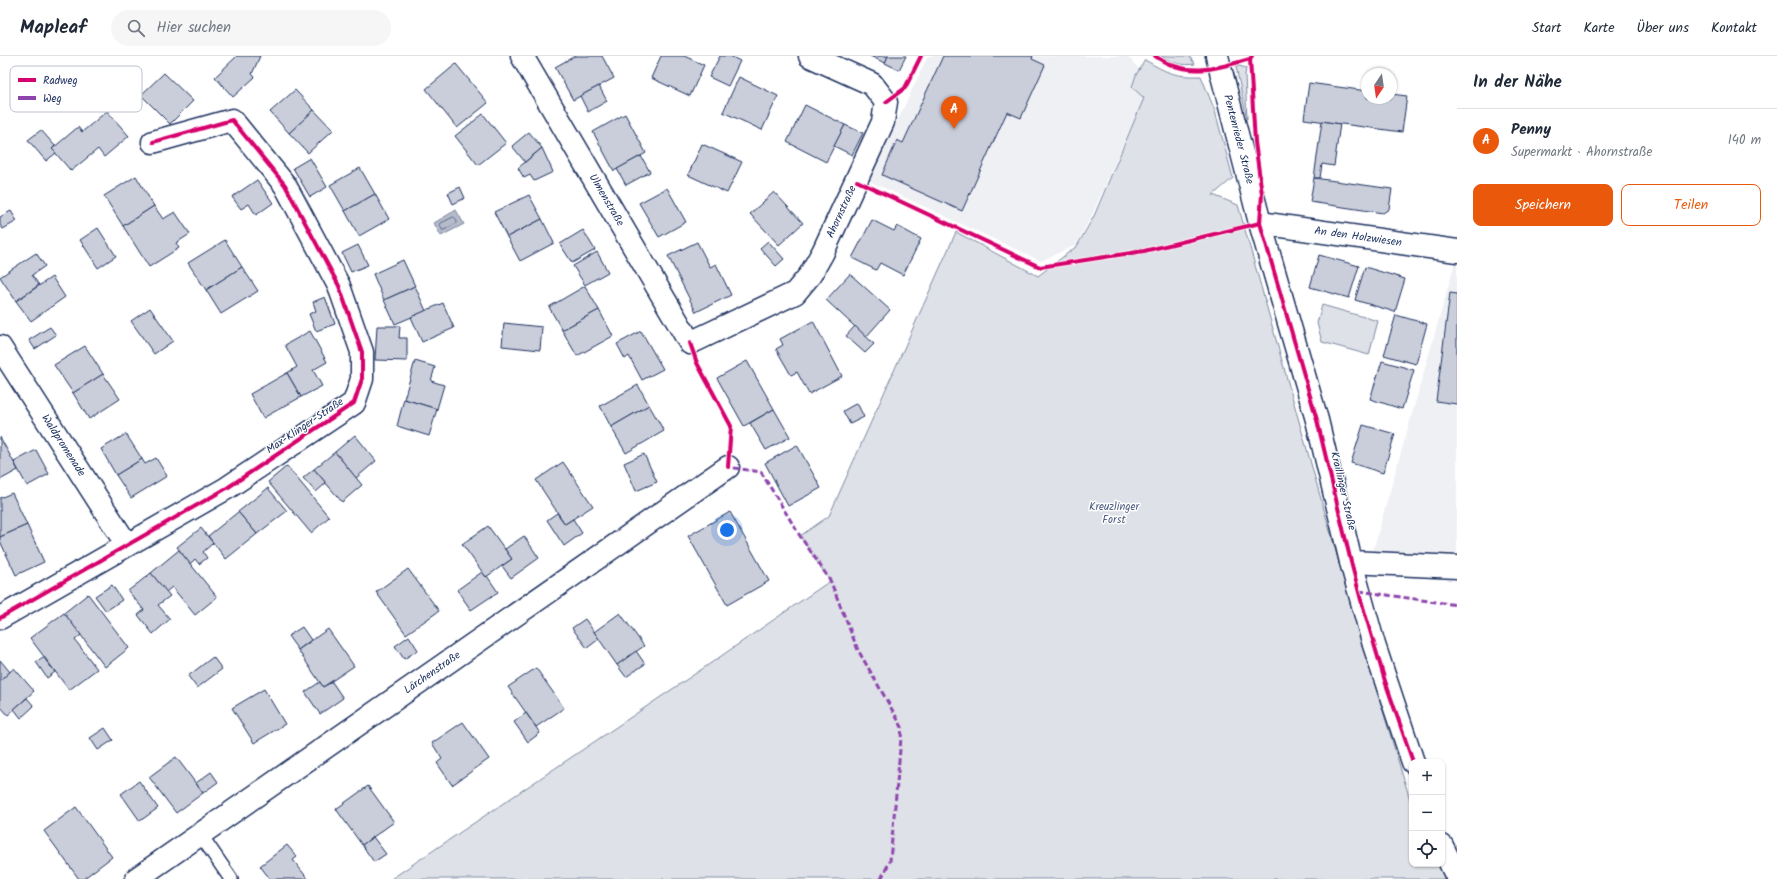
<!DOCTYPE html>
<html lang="de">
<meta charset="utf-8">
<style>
:root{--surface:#fff;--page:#f6f6f7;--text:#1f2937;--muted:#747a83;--line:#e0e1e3;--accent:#ea580c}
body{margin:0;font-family:Kalam,sans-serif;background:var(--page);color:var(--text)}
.controls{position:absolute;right:12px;bottom:12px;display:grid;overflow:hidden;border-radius:8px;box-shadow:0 1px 3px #0004}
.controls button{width:36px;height:36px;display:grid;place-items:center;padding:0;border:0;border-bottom:1px solid var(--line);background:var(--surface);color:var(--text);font:20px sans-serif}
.compass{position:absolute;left:1361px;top:12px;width:36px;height:36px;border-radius:50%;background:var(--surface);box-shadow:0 1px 3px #0004;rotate:193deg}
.you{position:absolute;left:727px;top:474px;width:14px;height:14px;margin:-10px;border:3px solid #fff;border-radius:50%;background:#1a73e8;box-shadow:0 0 0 6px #1a73e833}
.badge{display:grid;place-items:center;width:26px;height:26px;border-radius:50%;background:var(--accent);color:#fff;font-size:13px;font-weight:700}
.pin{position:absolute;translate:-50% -33px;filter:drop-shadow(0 1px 2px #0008)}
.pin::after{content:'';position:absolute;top:21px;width:14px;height:12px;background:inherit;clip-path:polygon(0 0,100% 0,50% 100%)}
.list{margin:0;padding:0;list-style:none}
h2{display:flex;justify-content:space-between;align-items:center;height:52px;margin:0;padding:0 16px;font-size:17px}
h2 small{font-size:13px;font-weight:400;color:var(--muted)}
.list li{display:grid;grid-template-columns:26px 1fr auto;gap:12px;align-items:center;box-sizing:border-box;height:64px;padding:0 16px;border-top:1px solid var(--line)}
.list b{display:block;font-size:15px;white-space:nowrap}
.list p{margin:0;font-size:13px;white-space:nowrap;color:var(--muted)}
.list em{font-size:13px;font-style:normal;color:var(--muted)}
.actions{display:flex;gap:8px;padding:12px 16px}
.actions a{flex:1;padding:9px 0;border:1px solid var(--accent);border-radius:8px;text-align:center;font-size:14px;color:var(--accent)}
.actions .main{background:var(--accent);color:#fff}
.icon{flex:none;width:22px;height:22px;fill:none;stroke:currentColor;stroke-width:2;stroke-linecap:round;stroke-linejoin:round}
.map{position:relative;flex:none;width:1457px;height:823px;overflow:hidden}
header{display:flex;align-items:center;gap:24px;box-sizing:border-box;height:56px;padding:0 20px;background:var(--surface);border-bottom:1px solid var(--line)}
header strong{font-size:19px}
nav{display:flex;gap:22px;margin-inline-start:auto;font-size:14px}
.search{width:280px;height:36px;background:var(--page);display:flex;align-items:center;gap:10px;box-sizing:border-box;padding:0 14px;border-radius:22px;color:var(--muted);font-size:15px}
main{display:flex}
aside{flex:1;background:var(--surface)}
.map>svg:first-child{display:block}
</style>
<header>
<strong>Mapleaf</strong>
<div class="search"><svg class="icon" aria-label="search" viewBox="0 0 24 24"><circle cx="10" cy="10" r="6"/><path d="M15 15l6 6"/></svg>Hier suchen</div>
<nav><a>Start</a><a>Karte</a><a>Über uns</a><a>Kontakt</a></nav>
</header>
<main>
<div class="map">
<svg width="1457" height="823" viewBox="0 0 1457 823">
<rect width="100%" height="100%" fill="#fff"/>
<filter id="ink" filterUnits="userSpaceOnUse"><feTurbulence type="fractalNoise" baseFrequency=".025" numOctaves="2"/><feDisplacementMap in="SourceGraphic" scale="8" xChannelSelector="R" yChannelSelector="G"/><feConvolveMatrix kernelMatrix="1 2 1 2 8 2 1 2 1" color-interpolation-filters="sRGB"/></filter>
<g filter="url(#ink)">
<g fill="#eff0f4">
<path d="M928 0H1127L1138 12 1146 37 1092 159 1076 189 1041 205 869 125Z"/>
<path d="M1457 193V519L1367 516 1456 203Z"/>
</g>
<g fill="#dee1e7" stroke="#7c88a2">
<path d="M1161 0H1189L1195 8C1182 10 1172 7 1161 0Z"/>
<path d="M1145 4C1167 17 1175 21 1201 20L1215 55 1233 122 1213 139 1238 149 1354 560 1412 750V808H1438L1445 823H391L711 607 830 525 800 480 829 460 956 176 1038 220 1077 190 1094 160 1144 42 1132 31 1136 19Z"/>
<path d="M1239 10 1246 12 1245 19 1247 63 1236 11Z"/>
<path d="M1322 249 1378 265 1369 299 1322 286 1317 267Z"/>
</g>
<path fill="#b5bbca" stroke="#77839f" d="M456 154 464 168 441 180 434 167Z"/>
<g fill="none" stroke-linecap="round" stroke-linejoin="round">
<path stroke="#596789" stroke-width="1" d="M454 161 457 164V167L444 174H442L440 168Z"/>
</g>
<g fill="#caceda" stroke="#1b2f5e">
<path d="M237 0H260L252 18 255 21 233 41 215 21Z"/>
<path d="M575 0H602L614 22 573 44 555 11Z"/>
<path d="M661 0H684L704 9 690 40 651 22Z"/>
<path d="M720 0H730L740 5 728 30 709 21Z"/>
<path d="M870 0H888L885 7Z"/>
<path d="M888 0H906L899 14 885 7Z"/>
<path d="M943 0H1033L1032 3 1045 9 1021 62 1007 56 962 155 882 119 897 84 903 87Z"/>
<path d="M456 8 488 47 457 72 426 33Z"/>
<path d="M164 17 193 45 170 68 141 39Z"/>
<path d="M739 21 778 40 762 74 723 56Z"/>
<path d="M1309 27 1367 35V42H1391V38L1407 40 1402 76 1304 63Z"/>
<path d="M599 30 607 45 588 56 580 40Z"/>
<path d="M295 34 314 54 289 77 270 56Z"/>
<path d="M805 49 845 69 826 106 787 86Z"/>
<path d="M314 54 333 74 308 97 289 77Z"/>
<path d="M107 55 129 80 104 101 98 93 71 115 52 93 78 71 82 76Z"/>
<path d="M483 58 506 87 478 109 455 80Z"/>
<path d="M625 58 646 97 614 115 593 76Z"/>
<path d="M1322 65 1340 68 1334 110 1322 108 1320 122H1314Z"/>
<path d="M845 69 863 77 852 99 834 90Z"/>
<path d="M41 74 55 90 52 93 56 97 46 105 28 84Z"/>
<path d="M529 76 542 92 525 106 512 90Z"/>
<path d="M702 88 742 106 727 137 688 119Z"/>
<path d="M542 92 553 116 534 125 530 119 524 122 518 112Z"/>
<path d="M641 100 650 116 626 129 617 113Z"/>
<path d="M310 102 327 131 310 141 293 112Z"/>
<path d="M360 112 375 138 345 155 330 129Z"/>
<path d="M136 120 154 150 123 170 104 140Z"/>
<path d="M1314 122 1392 133 1389 153 1383 157 1310 146Z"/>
<path d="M257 124 273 147 256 159 249 148 241 153 232 141Z"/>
<path d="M460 131 465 142 453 148 448 137Z"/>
<path d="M667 132 686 166 659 181 639 147Z"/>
<path d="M774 136 803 167 779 189 750 158Z"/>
<path d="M375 138 389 163 359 180 345 155Z"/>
<path d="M529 139 542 163 507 181 494 156Z"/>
<path d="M154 150 163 163 175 156 190 178 176 187 179 192 149 211 123 170Z"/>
<path d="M11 155 17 165 3 173 0 169V161Z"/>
<path d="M542 163 554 187 520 205 507 181Z"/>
<path d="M872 164 894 175 897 170 921 183 903 219 880 207 876 214 852 202Z"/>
<path d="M98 172 116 200 98 212 80 184Z"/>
<path d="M583 174 595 194 572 207 560 188Z"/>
<path d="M225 184 242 211 206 234 188 207Z"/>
<path d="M768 185 784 203 776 210 760 192Z"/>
<path d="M697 186 710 211 716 208 731 239 696 256 668 200Z"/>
<path d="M358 189 368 209 351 216 342 197Z"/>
<path d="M597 196 608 216 585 229 573 210Z"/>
<path d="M36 197 45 210 32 219 39 229 16 245 0 221Z"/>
<path d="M1319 199 1359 210 1349 242 1310 231Z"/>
<path d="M403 204 415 230 384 244 373 218Z"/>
<path d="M242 211 258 235 221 258 206 234Z"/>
<path d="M1365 211 1405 223 1395 256 1355 244Z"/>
<path d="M850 218 890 254 866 281 826 244Z"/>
<path d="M52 221 65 241 31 265 16 245Z"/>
<path d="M415 230 426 255 395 268 384 244Z"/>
<path d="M585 230 599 254 562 274 549 251Z"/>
<path d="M1450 237 1457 238V348L1436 345Z"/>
<path d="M325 241 335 268 316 275 309 258 316 255 313 246Z"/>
<path d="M443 247 454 272 422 286 411 261Z"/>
<path d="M150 252 173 285 154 298 131 265Z"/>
<path d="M599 254 613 280 577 300 562 274Z"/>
<path d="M1396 259 1427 268 1416 308 1384 299Z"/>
<path d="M813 265 842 320 809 338 797 316 791 319 776 293 783 289 780 283Z"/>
<path d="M504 267 542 271 540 294 502 290Z"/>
<path d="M377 270H400L399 282H407V305L375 304Z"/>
<path d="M855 270 874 288 865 297 846 280Z"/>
<path d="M50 271 56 279 35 293 29 284Z"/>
<path d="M310 275 327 306 313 314 322 330 301 341 287 317 297 311 285 289Z"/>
<path d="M641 275 663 313 642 324 629 300 625 303 617 288Z"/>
<path d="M85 290 103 318 73 337 54 309Z"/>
<path d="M415 305 435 311 431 325 444 329 437 353 404 343Z"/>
<path d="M747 305 774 353 744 370 717 322Z"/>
<path d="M1382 305 1414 314 1402 353 1370 343Z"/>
<path d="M287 317 301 341 263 362 250 338Z"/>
<path d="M103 318 120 343 89 363 73 337Z"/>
<path d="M638 329 649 349 611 371 600 350Z"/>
<path d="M404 343 437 353 429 380 397 370Z"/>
<path d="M857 347 864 361 850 368 843 355Z"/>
<path d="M649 349 664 375 626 397 611 371Z"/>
<path d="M774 353 790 381 766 394 750 367Z"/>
<path d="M1363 369 1395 378 1383 417 1351 407Z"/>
<path d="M126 378 142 403 116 419 101 393Z"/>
<path d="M355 379 376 405 356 422 335 396Z"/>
<path d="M0 381 18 414 0 424Z"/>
<path d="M797 389 821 432 788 450 765 407Z"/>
<path d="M36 394 49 418 27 430 14 406Z"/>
<path d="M335 396 362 429 342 446 314 413Z"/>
<path d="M644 398 657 426 636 435 624 407Z"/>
<path d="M156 402 167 420 131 442 116 419 142 403 145 408Z"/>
<path d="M563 406 593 450 565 468 536 424Z"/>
<path d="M287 410 329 461 311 477 268 426Z"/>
<path d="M314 413 326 427 316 436 303 422Z"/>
<path d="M268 432 287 455 257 478 238 456Z"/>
<path d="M12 437 27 469 0 481V442Z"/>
<path d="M238 456 257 478 226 503 208 480Z"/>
<path d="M730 456 769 525 727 549 688 480Z"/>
<path d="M557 457 565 468 573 463 582 477 564 490 547 464Z"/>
<path d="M27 469 44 506 16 519 0 485V481Z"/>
<path d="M488 470 512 503 486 521 462 488Z"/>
<path d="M201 472 213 487 203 496 207 502 199 508 195 503 190 508 177 491Z"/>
<path d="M524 480 539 502 511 522 502 510 512 503 505 493Z"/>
<path d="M179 494 217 541 195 559 172 531 166 536 151 517Z"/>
<path d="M408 513 439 555 406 578 376 536Z"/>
<path d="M482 516 486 521 487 520 498 536 471 554 457 534Z"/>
<path d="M151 517 170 540 158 549 170 563 153 578 138 559 144 554 128 535Z"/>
<path d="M112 529 122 544 106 555 95 540Z"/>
<path d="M88 538 129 592 105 611 64 557Z"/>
<path d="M64 557 81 579 75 584 97 613 69 634 30 582Z"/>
<path d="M620 557 644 590 617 609 594 576Z"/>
<path d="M585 563 599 583 587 592 572 572Z"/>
<path d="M302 571 311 584 298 594 288 580Z"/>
<path d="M328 573 354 610 323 631 298 594Z"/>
<path d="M409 580 418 594 404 603 395 590Z"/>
<path d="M636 595 645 608 626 621 617 609Z"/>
<path d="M43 601 55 616 47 622 36 606Z"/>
<path d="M213 601 222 613 197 632 188 620Z"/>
<path d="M0 604 10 616 0 625Z"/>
<path d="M14 612 34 635 8 659 0 650V625Z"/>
<path d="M536 612 564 652 536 671 508 631Z"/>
<path d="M320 626 323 631 332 626 343 642 320 658 305 636Z"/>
<path d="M264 633 285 668 254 687 232 652Z"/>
<path d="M27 642 34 650 21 662 14 653Z"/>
<path d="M526 657 540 677 528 686 514 666Z"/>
<path d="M463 666 489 703 452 729 437 707 442 703 432 687Z"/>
<path d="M105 672 113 684 98 694 90 682Z"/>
<path d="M176 701 203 737 176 757 149 721Z"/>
<path d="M211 716 218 726 203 737 196 727Z"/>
<path d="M139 725 158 752 140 765 121 738Z"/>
<path d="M368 730 394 766 362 789 336 753Z"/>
<path d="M76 751 112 801 83 823H79L44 775Z"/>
<path d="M373 781 386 798 374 806 362 789Z"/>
<path d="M287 789 297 801 293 804 308 823H270L260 810Z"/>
</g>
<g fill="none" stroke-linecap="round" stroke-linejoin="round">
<defs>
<path id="service" d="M200 778 231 823"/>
<g id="minor">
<path id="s1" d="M522 0 690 287 795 237 810 219 823 196 883 66 886 46 872 28 810 0"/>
<path id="s2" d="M1217 0 1260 167 1317 364 1351 506 1374 589 1413 706"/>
<path id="s3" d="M1260 167 1457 195"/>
<path id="s4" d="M0 291 127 489"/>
<path d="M1351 506 1457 511"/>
<path d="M0 562 227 432 354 347 362 323V296L339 230 285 129 232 64 153 86"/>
<path d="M1442 790 1457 821"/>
<path id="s5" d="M136 823 728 411"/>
</g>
</defs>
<use href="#service" stroke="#1b2f5e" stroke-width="16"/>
<use href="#minor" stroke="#1b2f5e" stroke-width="25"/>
<use href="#service" stroke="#fff" stroke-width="13"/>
<use href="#minor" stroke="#fff" stroke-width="22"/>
<g stroke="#8e44ad" stroke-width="3" stroke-dasharray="6 3" stroke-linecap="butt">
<path d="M729 408 728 411 761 416 800 480 830 524 858 594 902 671 890 805 881 823"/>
<path d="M1359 535 1457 549"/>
</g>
<defs>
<g id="cycleway">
<path d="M1155 0C1185 22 1216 13 1250 3L1252 0"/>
<path d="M1250 3 1255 86 1262 138 1260 167 1317 364 1351 506 1361 544 1385 625 1413 706"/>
<path d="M886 46 905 32 921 0"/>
<path d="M857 125 1040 211 1144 195 1260 167"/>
<path d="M690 287 697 307 731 370 728 411"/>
<path d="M0 562 227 432 354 347 362 323V296L339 230 285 129 232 64 153 86"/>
</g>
</defs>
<use href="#cycleway" stroke="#fff" stroke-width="6"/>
<use href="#cycleway" stroke="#d6006c" stroke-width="4"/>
</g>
</g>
<g text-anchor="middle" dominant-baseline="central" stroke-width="3" stroke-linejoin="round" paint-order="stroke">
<g font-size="11" fill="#1b2f5e" stroke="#fff">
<text stroke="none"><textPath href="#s2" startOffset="86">Pentenrieder Straße</textPath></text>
<text stroke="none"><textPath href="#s1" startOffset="167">Ulmenstraße</textPath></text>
<text stroke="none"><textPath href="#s1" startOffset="543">Ahornstraße</textPath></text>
<text stroke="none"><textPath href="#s3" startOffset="99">An den Holzwiesen</textPath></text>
<text transform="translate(305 370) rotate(-34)">Max-Klinger-Straße</text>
<text stroke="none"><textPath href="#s4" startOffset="117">Waldpromenade</textPath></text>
<text transform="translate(1343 435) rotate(77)">Kraillinger Straße</text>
<text stroke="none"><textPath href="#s5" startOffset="361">Lärchenstraße</textPath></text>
</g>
<g font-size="11" fill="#4c5c80" stroke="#fff">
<text x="1114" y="451">Kreuzlinger<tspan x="1114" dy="13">Forst</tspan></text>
</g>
</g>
<rect x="10" y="10" width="132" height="46" rx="6" fill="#fff" stroke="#bbc1cf" stroke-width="1"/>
<rect x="18" y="22" width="18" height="4" fill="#d6006c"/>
<rect x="18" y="40" width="18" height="4" fill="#8e44ad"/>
<g font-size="11" fill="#1b2f5e">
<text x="43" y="28">Radweg</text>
<text x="43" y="46">Weg</text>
</g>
</svg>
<div class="controls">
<button>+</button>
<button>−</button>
<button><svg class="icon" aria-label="locate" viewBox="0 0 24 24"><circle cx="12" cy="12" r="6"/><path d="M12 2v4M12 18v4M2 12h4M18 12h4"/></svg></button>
</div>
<svg class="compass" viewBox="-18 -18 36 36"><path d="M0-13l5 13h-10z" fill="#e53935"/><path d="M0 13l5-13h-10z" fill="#747a83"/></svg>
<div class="you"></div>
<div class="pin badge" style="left:954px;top:73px">A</div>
</div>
<aside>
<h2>In der Nähe<small></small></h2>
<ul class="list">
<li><span class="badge">A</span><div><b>Penny</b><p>Supermarkt · Ahornstraße</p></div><em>140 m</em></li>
</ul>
<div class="actions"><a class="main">Speichern</a><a>Teilen</a></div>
</aside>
</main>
